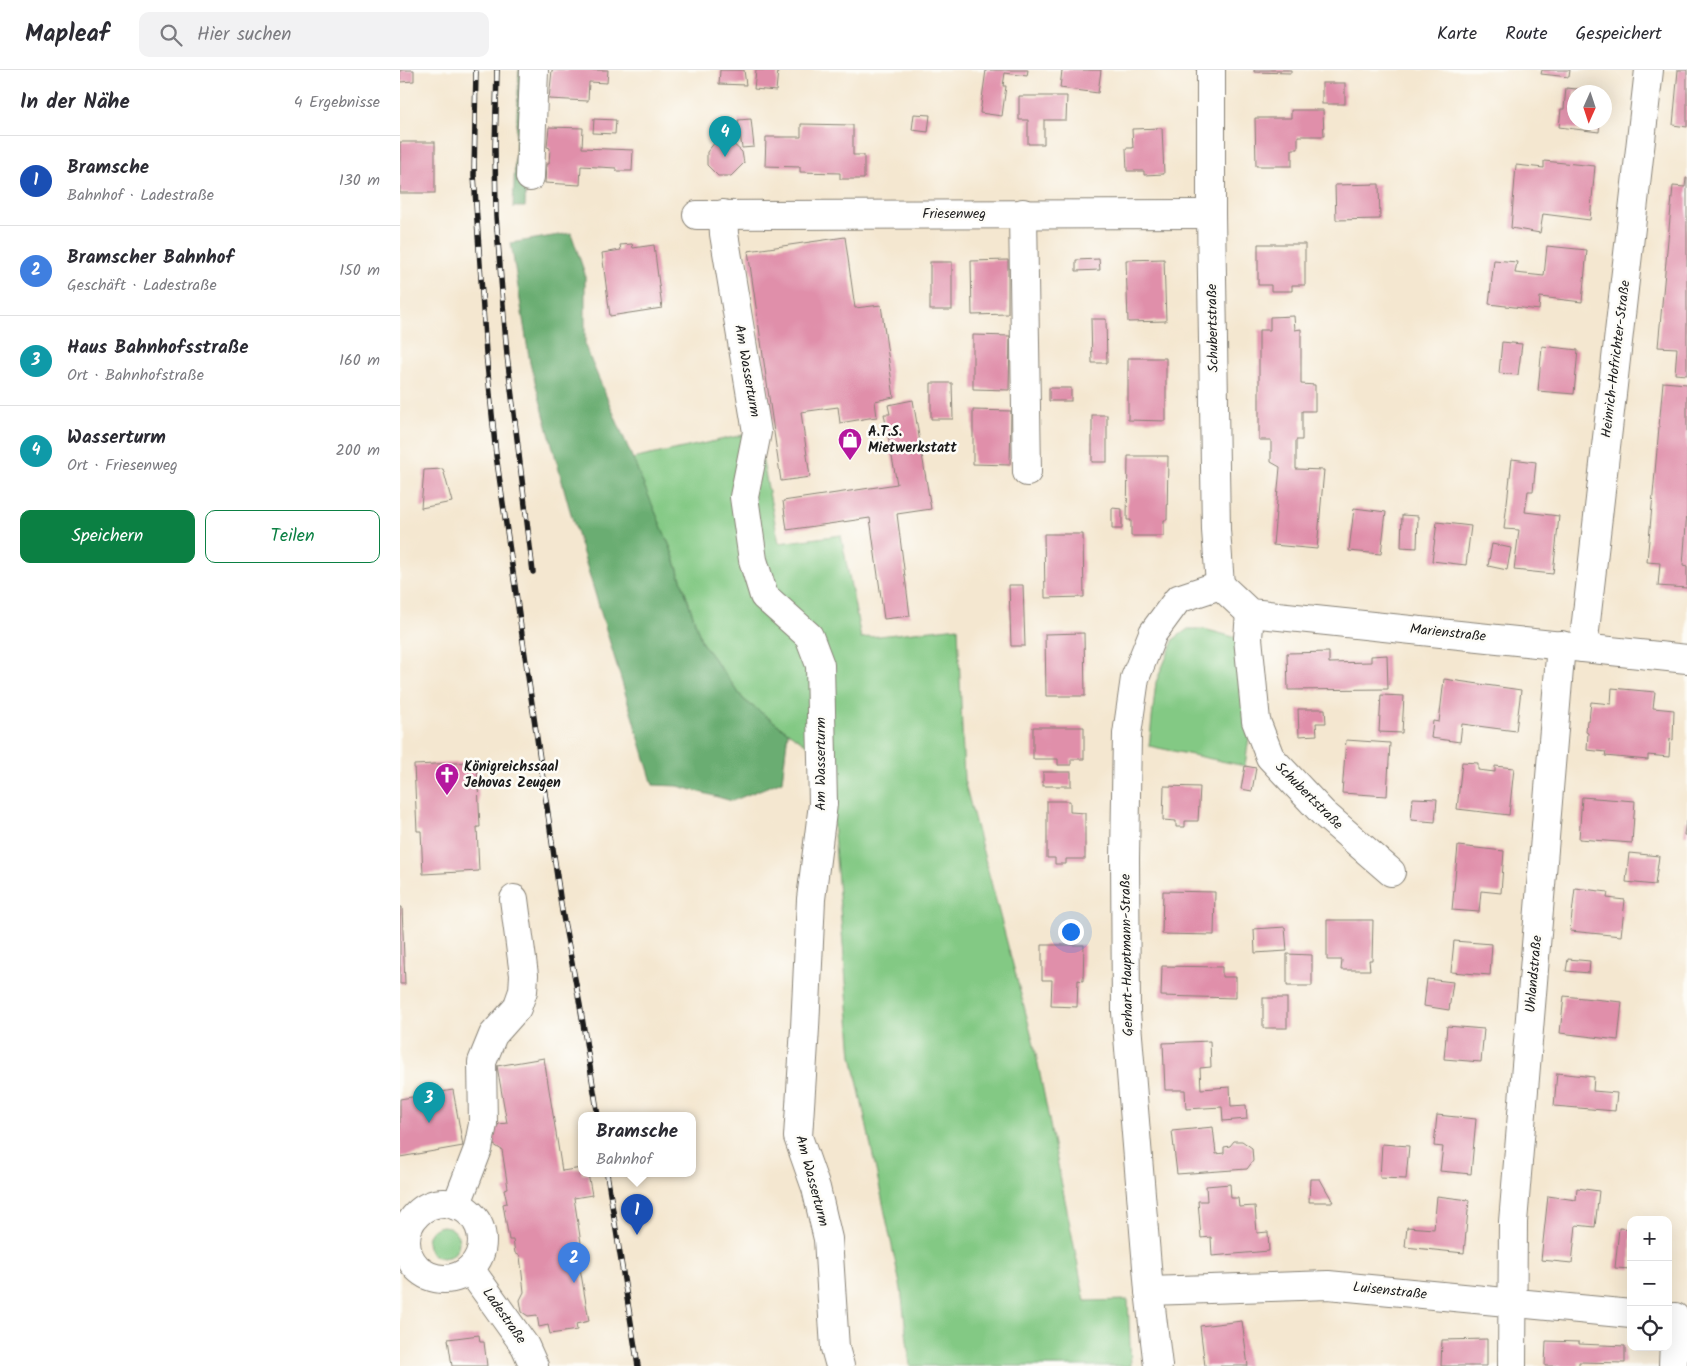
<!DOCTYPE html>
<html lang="de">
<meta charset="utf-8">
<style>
:root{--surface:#fff;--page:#f2f2f3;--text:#2b2b33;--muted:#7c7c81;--line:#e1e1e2;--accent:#0b8043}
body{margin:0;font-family:Kalam,sans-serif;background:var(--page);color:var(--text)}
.controls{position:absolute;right:15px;bottom:15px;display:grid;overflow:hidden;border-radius:10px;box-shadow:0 5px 20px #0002}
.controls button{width:45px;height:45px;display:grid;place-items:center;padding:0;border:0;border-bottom:1px solid var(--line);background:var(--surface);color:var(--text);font:25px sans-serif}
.compass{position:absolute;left:1167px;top:15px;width:45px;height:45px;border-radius:50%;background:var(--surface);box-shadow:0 5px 20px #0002;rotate:183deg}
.you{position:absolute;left:670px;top:861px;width:18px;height:18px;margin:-12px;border:4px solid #fff;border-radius:50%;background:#1a73e8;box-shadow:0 0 0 8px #1a73e833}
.badge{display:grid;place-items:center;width:32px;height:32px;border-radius:50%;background:var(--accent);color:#fff;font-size:16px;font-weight:700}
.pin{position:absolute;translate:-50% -41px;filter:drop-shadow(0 1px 2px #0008)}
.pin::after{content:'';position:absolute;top:26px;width:18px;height:15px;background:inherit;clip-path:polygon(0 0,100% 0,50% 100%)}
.popup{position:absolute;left:178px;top:1042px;width:118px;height:65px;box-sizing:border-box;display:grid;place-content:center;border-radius:10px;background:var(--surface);filter:drop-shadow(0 1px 4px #0005);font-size:16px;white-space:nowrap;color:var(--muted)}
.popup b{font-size:19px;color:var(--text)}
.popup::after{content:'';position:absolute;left:50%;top:100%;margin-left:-10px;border:10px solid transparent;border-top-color:var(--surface)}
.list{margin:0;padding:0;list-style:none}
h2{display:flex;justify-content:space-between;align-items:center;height:65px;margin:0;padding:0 20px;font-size:21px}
h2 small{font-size:16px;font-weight:400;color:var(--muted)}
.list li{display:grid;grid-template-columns:32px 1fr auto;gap:15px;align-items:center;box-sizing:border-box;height:90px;padding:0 20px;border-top:1px solid var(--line)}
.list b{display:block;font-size:19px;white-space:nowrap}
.list p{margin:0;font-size:16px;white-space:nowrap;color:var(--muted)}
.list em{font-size:16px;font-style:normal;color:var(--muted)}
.actions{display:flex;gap:10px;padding:15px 20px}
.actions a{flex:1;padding:11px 0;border:1px solid var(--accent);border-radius:10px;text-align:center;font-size:18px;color:var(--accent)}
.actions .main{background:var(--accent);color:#fff}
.icon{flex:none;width:28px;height:28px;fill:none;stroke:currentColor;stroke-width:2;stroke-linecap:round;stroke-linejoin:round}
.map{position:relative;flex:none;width:1287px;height:1296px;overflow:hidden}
header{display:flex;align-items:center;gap:30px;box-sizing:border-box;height:70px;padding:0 25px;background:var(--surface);border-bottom:1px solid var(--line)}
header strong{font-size:24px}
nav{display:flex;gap:28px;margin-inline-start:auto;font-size:18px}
.search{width:350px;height:45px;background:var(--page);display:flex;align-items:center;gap:12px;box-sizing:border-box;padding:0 18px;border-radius:10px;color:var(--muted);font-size:19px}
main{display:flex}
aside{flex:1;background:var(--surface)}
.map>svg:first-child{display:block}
</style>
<header>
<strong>Mapleaf</strong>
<div class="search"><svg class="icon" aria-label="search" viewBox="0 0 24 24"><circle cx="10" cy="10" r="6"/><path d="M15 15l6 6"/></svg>Hier suchen</div>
<nav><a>Karte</a><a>Route</a><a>Gespeichert</a></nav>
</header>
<main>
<aside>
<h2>In der Nähe<small>4 Ergebnisse</small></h2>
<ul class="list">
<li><span class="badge" style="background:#1a4fb4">1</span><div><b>Bramsche</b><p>Bahnhof · Ladestraße</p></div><em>130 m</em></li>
<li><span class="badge" style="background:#3f7fe0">2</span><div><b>Bramscher Bahnhof</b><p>Geschäft · Ladestraße</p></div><em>150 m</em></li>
<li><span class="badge" style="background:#0f9aa8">3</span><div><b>Haus Bahnhofsstraße</b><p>Ort · Bahnhofstraße</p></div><em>160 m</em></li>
<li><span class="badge" style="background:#0f9aa8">4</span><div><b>Wasserturm</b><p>Ort · Friesenweg</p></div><em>200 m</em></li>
</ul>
<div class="actions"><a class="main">Speichern</a><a>Teilen</a></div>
</aside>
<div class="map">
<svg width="1287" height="1296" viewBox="0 0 1287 1296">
<rect width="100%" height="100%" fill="#fdfcf7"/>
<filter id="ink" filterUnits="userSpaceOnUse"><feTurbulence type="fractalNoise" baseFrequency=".02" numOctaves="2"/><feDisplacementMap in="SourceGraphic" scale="10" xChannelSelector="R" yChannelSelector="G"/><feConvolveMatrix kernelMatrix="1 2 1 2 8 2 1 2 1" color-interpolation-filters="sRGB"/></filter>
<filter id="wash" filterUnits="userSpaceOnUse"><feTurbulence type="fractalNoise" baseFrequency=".0096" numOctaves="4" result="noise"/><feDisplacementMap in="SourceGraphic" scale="20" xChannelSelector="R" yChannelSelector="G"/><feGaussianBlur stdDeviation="1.12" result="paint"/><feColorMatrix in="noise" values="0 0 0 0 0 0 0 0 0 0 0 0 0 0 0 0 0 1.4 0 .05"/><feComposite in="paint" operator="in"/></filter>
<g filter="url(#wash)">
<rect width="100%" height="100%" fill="#f4e7d0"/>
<g fill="#83c984" stroke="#507250">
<path d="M357 362 379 473 441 465 461 568 558 557 564 710 634 974 685 1231 728 1230 731 1296H510L501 1219 452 986 428 689 388 662 344 630 302 573 271 479 232 389Z"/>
<path d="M788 559H804L837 568 849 667 845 696 749 676 756 612 774 569Z"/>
<circle cx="43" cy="1172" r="16"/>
</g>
<g fill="#6aad72" stroke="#436447">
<path d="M119 0H130L125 137H113Z"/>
<path d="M171 163 185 204V276L271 479 302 573 344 630 388 662 382 711 332 731 278 716 253 715 169 437 130 293 111 173Z"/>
</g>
<g id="blocks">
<g fill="#e08faa">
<path d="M0 0H14V11L0 12Z"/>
<path d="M152 0H208L207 13 189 12 188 31 149 29Z"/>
<path d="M320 0H344L346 15 319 14Z"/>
<path d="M356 0H378L376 21 354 19Z"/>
<path d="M586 0H628L627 6 605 3 603 16H606L602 46 580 43Z"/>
<path d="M662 0H701L698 23 660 18Z"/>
<path d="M854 0H891V3L854 2Z"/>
<path d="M1142 0H1170L1169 7 1141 4Z"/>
<path d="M1278 0H1287V57L1273 55Z"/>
<rect x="922" y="13" width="23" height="21"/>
<path d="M1166 18 1200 21V22H1174V52H1200L1199 62 1159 57 1161 39H1164Z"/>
<path d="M619 26H667L666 50H644V74H628V50H619Z"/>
<path d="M891 40H923L924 66H898V79H892V96H856L855 48H891Z"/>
<path d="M514 44 530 45 528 62 512 60Z"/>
<path d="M194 49 216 50 215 64 193 63Z"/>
<path d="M351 49 354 77 342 78 338 50Z"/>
<path d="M401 54 453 55V85H464V109H440V103L400 102V97L365 96 366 67H401Z"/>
<path d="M149 57 183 58 182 78 233 80 232 101H216V98L181 96 180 115 145 113 146 94H149L150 78 147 77Z"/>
<path d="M762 58 764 104 744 105V101H727L726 78H733L732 59Z"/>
<path d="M316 71H330L342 82 344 93 331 106H318L307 95V82Z"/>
<rect x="0" y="72" width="35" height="51"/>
<path d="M1144 91 1195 96 1190 150 1143 144 1140 163 1111 158 1116 95 1144 98Z"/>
<path d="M1286 108H1287V305L1275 304 1277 278 1258 277 1273 116 1285 117Z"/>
<path d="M979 114 980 149 936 150 935 115Z"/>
<path d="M445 167 455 238 481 235 494 327 475 331 477 347 469 348 440 353 438 337 401 342 410 407 381 411 348 181Z"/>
<path d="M232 174 233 178 254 175 262 238 210 246 202 183 221 180 220 175Z"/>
<path d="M858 174H905V215H892V221H871V215H858Z"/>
<path d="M1147 176 1187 180 1182 232 1140 227 1139 240 1089 234 1094 190 1117 192 1115 203 1144 206Z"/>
<path d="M699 189 700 200 676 201V190Z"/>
<path d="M764 189 766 251 728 252 726 190Z"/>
<path d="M608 190V244L572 245 571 191Z"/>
<rect x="530" y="192" width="22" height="48"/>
<path d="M894 246 895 260 901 259V314L915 315V341H902V370H896V399L924 400 917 479 873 475 880 397 871 392V370H859V260H870V247Z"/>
<path d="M691 249H706L707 293H692Z"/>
<path d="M573 265 610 266 609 320 573 319Z"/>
<path d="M1102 272 1122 274 1118 305 1099 303Z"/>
<path d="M1142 276 1178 280 1174 324 1138 321Z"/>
<path d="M728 288H766V351L728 350Z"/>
<path d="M1263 312 1287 314V442L1283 495 1287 496V518L1258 516 1260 493 1247 492Z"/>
<path d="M531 313H552L553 349H531Z"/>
<rect x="649" y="318" width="22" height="13"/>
<path d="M513 330 531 439 497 444 510 546 484 549 470 448 387 460 383 431 497 414 484 344H490L488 335Z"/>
<path d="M573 340 611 341 610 395 573 394Z"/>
<rect x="692" y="345" width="15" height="47"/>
<path d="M728 386H768L767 450H764V466H731V450H727Z"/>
<path d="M1112 389 1136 392 1133 421H1128L1125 442 1159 446 1153 504 1114 500 1119 460 1104 459Z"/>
<path d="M43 399 52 432 21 438 24 400Z"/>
<path d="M712 438 722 439V459H712Z"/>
<path d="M954 438 986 442 981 484 949 481Z"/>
<path d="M1002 445 1018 446 1017 478 1001 477Z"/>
<path d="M1037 452 1071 456 1066 495 1032 491Z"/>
<path d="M644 464H683L684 527 645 528Z"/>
<path d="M1092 474 1111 478 1107 500 1088 496Z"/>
<path d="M609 515H623L625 576H611Z"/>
<path d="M684 563 685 626H646L645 564Z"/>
<path d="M929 582V593L971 592V586L987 585 988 619 888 620 887 583Z"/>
<path d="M1044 609 1121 620 1116 661 1062 654 1060 672 1031 668 1033 651 1039 652Z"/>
<path d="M1212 618 1255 622 1253 638 1274 640 1273 670 1270 669 1269 687 1248 685V690L1205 686 1206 682 1187 680 1188 663 1186 662 1187 650H1189L1191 632 1211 634Z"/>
<path d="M981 625 1004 626 1002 663 979 662Z"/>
<path d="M898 639H925L926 653H916L917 665 899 666Z"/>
<path d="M633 657H684V689H671V695H658V689H633Z"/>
<path d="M946 670 990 673 987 726 942 723Z"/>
<path d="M77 692 80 757H77L79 801 23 804 21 761H17L14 695Z"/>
<path d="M1062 692 1078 693V700L1095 702V696L1114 698 1109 745 1057 739Z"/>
<path d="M845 696 856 698 852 721 841 719Z"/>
<rect x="643" y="702" width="28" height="14"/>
<path d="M764 716 800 717 798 751H785V757H776V751L763 750Z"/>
<path d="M1182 727 1235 731 1232 773 1179 769Z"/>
<path d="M1013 728 1037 729 1035 752 1011 750Z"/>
<path d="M647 731H670V742L685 743V789H666V794H655V788H647Z"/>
<path d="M1286 751H1287V765H1284Z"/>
<path d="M1058 776 1104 781 1101 823 1081 821 1079 842 1052 840Z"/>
<path d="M1229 783 1259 786 1255 815 1226 812Z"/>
<path d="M1175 818 1208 822 1207 828 1225 830 1221 866 1170 861Z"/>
<path d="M763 821 815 822 814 865 762 864Z"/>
<path d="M0 837H2L5 914H0Z"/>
<path d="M927 850H973L972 890H969L970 900H941L942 890H927Z"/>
<path d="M885 857 887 881 855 883 854 859Z"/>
<path d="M1054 871 1092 874 1090 905 1051 902Z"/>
<path d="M642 875H684L683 911 678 910 677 937 651 936 652 910H642Z"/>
<path d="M887 884 912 885V916H887Z"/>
<path d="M1168 889 1190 891 1189 903 1166 901Z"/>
<path d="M762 896 822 897V907H836V928L761 926Z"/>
<path d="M1027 909 1053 912 1049 940 1024 936Z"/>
<path d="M1164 926 1222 932 1218 970 1160 963Z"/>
<rect x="863" y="928" width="24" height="30"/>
<path d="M1047 956 1084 959 1081 992 1044 989Z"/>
<path d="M810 971 811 997 800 998 801 1019 830 1017 831 1036 846 1035 847 1049 823 1051 822 1037 786 1039 785 1020H765L763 973Z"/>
<path d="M144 988 162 1101 182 1098V1104H188L192 1125 174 1128 181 1173 174 1174 177 1192H179L189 1251 176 1254 177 1260 150 1264 148 1255 139 1257 137 1245 128 1246 122 1242 120 1230 124 1222 120 1186 115 1183 113 1170H109L103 1134 107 1133 104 1119 108 1118 102 1080 94 1075 92 1067 95 1066 94 1060 99 1054 107 1053 97 996Z"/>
<path d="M1157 1003 1194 1007 1193 1021 1217 1023 1215 1041 1154 1036Z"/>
<path d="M53 1020 63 1076 0 1087V1029Z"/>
<path d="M1037 1045 1076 1049 1071 1104 1040 1101 1043 1077 1034 1076Z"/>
<path d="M813 1057 816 1084 824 1083V1077L830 1076 834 1071H842L852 1078 853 1091 847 1099 777 1104 772 1061Z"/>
<path d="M982 1074 1009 1076 1006 1109 980 1108Z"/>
<path d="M910 1109H920L933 1132H909Z"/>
<path d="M830 1114 831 1128H838L839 1137 855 1136 857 1163 868 1162 869 1181 812 1186 811 1167 801 1168 798 1131H807L806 1116Z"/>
<path d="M1177 1118 1199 1121 1195 1157 1176 1155 1172 1193 1141 1190 1148 1126 1176 1130Z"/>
<path d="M1037 1126 1069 1130 1064 1183 1005 1177 1007 1157 1034 1159Z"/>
<path d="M1219 1158 1231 1159V1199L1215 1198Z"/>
<path d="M842 1251 848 1296H805L800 1256Z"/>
<path d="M79 1265 80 1272H84L87 1296H52L48 1269Z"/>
<path d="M1087 1269V1296H1041L1042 1270Z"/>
<path d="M1146 1271 1179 1272V1274L1225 1276V1293L1179 1292V1296H1145Z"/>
</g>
</g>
</g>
<g filter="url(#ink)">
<use href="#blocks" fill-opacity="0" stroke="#888276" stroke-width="1"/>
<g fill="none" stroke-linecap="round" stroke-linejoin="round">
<defs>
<g id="minor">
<path d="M811 0V144L816 460 820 515"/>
<path d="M130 107 134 0"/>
<path d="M623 143 627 402"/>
<path d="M323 144 324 164 357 362 344 427 353 490 364 526 409 566 420 595 423 734 411 829 405 958 398 1067 416 1118 428 1169 435 1278 440 1296"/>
<path d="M297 145 811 144"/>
<path d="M820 515 850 543 1287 589"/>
<path d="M850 543 848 568 856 651 870 687 923 743 991 802"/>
<path d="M1183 578 1249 0"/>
<circle cx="44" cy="1171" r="38"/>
<path d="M56 1136 78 1079 83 1054 82 992 93 965 117 938 123 921 124 905 114 829"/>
<path d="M70 1199 125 1276 134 1296"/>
<path d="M749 1221 928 1215 1231 1244"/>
<path d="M758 1296 749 1221 726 942 725 789 727 664 735 608 753 563 778 529 820 515"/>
<path d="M1112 1296 1113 1152 1161 575"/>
<path d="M1273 1296 1275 1247"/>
</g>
</defs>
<use href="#minor" stroke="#888276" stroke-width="30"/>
<use href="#minor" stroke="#fff" stroke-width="28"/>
<defs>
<g id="rail">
<path d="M76 0 74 105 86 283 96 385 162 841 180 935 198 1046"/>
<path d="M97 0 95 79 96 146 107 285 133 502"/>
<path d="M207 1104 238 1296"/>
</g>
</defs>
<use href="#rail" stroke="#1c1c1c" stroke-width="5.5"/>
<use href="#rail" stroke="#fdfcf7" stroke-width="4" stroke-dasharray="11" stroke-linecap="butt"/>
</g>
</g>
<defs>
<symbol id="shop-pin" viewBox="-11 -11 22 30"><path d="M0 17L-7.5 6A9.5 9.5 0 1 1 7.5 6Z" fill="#b5179e" stroke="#fdfcf7"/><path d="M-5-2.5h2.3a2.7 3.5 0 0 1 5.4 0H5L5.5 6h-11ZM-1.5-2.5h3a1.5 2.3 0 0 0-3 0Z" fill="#fff"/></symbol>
<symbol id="church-pin" viewBox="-11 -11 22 30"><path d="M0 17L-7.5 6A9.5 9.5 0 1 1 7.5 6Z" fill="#b5179e" stroke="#fdfcf7"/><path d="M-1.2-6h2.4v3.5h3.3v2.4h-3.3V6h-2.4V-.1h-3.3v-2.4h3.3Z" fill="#fff"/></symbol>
</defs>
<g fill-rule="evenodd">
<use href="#shop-pin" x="436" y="356" width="28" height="38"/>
<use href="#church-pin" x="33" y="691" width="28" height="38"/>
</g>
<g text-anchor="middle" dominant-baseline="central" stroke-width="5" stroke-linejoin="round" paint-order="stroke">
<g font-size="14" fill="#1c1c1c" stroke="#fdfcf7">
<text x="554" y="144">Friesenweg</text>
<text transform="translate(813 258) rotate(-91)">Schubertstraße</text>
<text transform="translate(1216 289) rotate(-83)">Heinrich-Hofrichter-Straße</text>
<text transform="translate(347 301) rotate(80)">Am Wasserturm</text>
<text transform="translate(1048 563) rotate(6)">Marienstraße</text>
<text transform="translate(421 694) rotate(-90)">Am Wasserturm</text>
<text transform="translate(909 726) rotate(45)">Schubertstraße</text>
<text transform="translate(727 885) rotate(-91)">Gerhart-Hauptmann-Straße</text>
<text transform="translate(1134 904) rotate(-85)">Uhlandstraße</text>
<text transform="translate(412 1111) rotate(75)">Am Wasserturm</text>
<text transform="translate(990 1221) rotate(6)">Luisenstraße</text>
<text transform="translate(104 1246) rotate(55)">Ladestraße</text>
</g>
<g font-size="14" font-weight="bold" fill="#1c1c1c" stroke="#fdfcf7" text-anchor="start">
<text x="468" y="362">A.T.S.<tspan x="468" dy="16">Mietwerkstatt</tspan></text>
<text x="64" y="697">Königreichssaal<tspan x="64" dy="16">Jehovas Zeugen</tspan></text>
</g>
</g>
</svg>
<div class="controls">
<button>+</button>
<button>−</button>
<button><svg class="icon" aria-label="locate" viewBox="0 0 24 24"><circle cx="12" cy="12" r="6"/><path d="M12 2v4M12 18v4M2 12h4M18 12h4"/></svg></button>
</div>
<svg class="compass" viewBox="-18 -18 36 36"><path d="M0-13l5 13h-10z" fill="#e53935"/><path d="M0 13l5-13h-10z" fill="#7c7c81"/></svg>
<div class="you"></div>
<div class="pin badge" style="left:237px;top:1165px;background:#1a4fb4">1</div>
<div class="popup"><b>Bramsche</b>Bahnhof</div>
<div class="pin badge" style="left:174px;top:1213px;background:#3f7fe0">2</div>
<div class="pin badge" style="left:29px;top:1053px;background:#0f9aa8">3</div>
<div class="pin badge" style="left:325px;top:87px;background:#0f9aa8">4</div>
</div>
</main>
